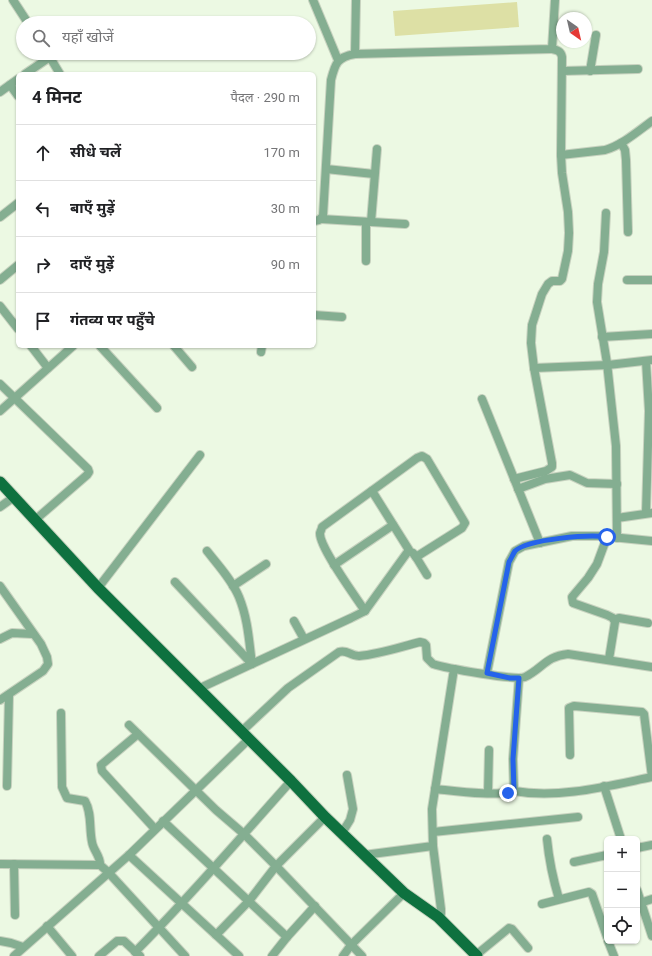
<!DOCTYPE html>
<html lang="hi">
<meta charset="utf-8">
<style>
:root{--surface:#fff;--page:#f2f2f2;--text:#202124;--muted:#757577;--line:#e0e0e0}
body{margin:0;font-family:Roboto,"Noto Sans Devanagari",sans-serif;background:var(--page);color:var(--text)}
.controls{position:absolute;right:12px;bottom:12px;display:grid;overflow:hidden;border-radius:6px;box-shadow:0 1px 3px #0004}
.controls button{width:36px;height:36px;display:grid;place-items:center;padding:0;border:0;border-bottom:1px solid var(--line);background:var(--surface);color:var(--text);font:20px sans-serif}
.compass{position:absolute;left:556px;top:12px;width:36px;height:36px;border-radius:50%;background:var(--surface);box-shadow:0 1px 3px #0004;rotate:146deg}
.stop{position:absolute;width:12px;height:12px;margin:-9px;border:3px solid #2563eb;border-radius:50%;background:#fff}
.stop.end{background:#2563eb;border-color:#fff;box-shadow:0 1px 4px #0008}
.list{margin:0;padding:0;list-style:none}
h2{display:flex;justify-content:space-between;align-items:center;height:52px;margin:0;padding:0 16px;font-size:17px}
h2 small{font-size:13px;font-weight:400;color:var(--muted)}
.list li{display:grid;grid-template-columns:26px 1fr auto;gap:12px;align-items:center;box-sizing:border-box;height:56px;padding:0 16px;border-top:1px solid var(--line)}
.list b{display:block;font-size:15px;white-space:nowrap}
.list em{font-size:13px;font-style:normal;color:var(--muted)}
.icon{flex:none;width:22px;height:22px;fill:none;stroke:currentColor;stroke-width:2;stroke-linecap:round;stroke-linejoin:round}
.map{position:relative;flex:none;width:652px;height:956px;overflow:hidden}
.search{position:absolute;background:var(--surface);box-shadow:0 1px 3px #0004;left:16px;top:16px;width:300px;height:44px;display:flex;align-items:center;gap:10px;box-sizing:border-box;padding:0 14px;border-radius:22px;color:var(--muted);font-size:15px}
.panel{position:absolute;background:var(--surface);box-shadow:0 1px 3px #0004;left:16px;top:72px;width:300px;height:276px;border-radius:6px}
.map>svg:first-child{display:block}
</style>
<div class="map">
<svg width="652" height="956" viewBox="0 0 652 956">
<rect width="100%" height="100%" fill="#ecf9e3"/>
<path fill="#dde0a5" d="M517 2 519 27 395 36 393 11Z"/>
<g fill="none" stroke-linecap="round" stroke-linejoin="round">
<defs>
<g id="minor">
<path d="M13 0 28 23"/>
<path d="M313 0 338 60"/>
<path d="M48 54 60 74"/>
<path d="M355 54 356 0"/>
<path d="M562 71 638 69"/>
<path d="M590 71 596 35"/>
<path d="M25 74 50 57"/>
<path d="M10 85 18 96"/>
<path d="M0 92 18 79"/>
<path d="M621 143 625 150 626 160 628 232"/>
<path d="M561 155 605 150C622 145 637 132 652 121"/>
<path d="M326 169 374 174"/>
<path d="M606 213 604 252 598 284 597 302 607 363 616 446 617 538"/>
<path d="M0 217 18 203"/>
<path d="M321 219 405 224"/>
<path d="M314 221 319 220 323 216 331 80C335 64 337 57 355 54L552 49 555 0"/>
<path d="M371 222 377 149"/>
<path d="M366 261V222"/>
<path d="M0 280 18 265"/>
<path d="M627 280H652"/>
<path d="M0 306 18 329"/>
<path d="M314 315 342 317"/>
<path d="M602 337 652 334"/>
<path d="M31 346 48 368"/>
<path d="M100 346 157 408"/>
<path d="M174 346 192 367"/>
<path d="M261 352 262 346"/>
<path d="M646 361 649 411 646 513"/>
<path d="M534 368 608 365 652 360"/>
<path d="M0 384 88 469 89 472 87 475 35 520"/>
<path d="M482 399 540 543"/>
<path d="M0 411 73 346"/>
<path d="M514 479 546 471 552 467V463L534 368 531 343 532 325 542 294 548 284 552 281H560L562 279 568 251 569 233 568 212 562 173 561 155 562 57C561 51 557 50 552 49"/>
<path d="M518 489 545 479 570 475 587 483 617 484"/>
<path d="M0 507 14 497"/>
<path d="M617 518 652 513"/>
<path d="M607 537 597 564 588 578 572 597 573 603 607 615 613 618 615 622 609 659"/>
<path d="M413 553 416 557 427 575"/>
<path d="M334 565 393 525"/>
<path d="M175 582 252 664C249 641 248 619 239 597 232 580 218 565 207 551"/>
<path d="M0 586 41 644 47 657 48 664 43 671 0 700"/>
<path d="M233 586 266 564"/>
<path d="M98 588 200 455"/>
<path d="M365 611C356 597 319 547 320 533 320 533 322 528 322 527L417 458 422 456 427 459 465 523 462 528 416 557"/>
<path d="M614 620 619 618 648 623"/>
<path d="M294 621 304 639"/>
<path d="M0 639 12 633 33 634"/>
<path d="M487 673 509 562 515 551 524 546 572 536H601L652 541"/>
<path d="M519 678 513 759 514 791C559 799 608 786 652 777"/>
<path d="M198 689 351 618 365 611 409 550 372 491"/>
<path d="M61 713 62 787 67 798 85 801C92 813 89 828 92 842 93 850 101 857 100 865"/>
<path d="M129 725 216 810 244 834 276 866 362 956"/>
<path d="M242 731 288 688 339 652C347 649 350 656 359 656 379 654 400 647 420 642L424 643 426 645 427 658 433 664C445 668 517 681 525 677 542 669 546 656 568 654L652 667"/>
<path d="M138 734 101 765 102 771 155 829"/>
<path d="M570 755 569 708 574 706 642 712 644 714 652 777"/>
<path d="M7 786 9 695"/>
<path d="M604 786 621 839"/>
<path d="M435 789C455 791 497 797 514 791"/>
<path d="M488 793 489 750"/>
<path d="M163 821 287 937"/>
<path d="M433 832 578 817"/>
<path d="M342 833 350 820 353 809 347 775"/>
<path d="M547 839C549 860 553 879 559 899"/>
<path d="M637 848 652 845"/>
<path d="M129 855 239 956"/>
<path d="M364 855 433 846"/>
<path d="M574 862 607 855"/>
<path d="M0 864 100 865 108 872 185 956"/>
<path d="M14 864 15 915"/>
<path d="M637 890 652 936"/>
<path d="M542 904 589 892 592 894 607 937"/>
<path d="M637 904 652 899"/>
<path d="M438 917 441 914V909L433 846 432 809 454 669"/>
<path d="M47 926 72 956"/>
<path d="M216 935 249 901 276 866 325 817"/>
<path d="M0 941 11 943 23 947"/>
<path d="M608 941 614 956"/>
<path d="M135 952C190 897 240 838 291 781"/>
<path d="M476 955 509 928 512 929 528 948"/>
<path d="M14 956 129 855 249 739"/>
<path d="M99 956 117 941H124L140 956"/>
<path d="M272 956 287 937 315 906"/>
<path d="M343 956 351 945 404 893"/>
</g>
<path id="major" d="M0 482 98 588 291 781 325 817 404 893 438 917 477 956"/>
</defs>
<use href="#minor" stroke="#c7d2bf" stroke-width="10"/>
<use href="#major" stroke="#c7d2bf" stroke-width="13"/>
<use href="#minor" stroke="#84ae91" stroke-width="8"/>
<use href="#major" stroke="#0e713f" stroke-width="11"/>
</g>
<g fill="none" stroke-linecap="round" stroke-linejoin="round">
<path stroke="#2563eb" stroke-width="5" d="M508 793 514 791 513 759 519 678H510L487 673 509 562C511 559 513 554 515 551 528 539 590 534 607 537"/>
</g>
</svg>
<div class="controls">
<button>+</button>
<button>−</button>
<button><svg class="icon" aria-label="locate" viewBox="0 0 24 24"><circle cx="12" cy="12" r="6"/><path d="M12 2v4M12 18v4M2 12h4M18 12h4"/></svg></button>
</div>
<svg class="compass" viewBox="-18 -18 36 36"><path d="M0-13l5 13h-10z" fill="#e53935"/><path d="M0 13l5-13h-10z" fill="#757577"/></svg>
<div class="stop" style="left:607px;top:537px"></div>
<div class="stop end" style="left:508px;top:793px"></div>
<div class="search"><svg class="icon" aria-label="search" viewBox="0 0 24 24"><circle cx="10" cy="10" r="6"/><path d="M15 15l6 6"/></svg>यहाँ खोजें</div>
<section class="panel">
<h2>4 मिनट<small>पैदल · 290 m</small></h2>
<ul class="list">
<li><svg class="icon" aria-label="ahead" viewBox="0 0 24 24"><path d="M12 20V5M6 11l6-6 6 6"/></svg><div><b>सीधे चलें</b></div><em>170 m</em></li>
<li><svg class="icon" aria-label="left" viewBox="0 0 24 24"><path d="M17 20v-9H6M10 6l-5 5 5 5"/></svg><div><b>बाएँ मुड़ें</b></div><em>30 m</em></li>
<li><svg class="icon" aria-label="right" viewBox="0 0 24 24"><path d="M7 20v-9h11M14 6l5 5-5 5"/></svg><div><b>दाएँ मुड़ें</b></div><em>90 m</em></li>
<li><svg class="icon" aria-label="arrive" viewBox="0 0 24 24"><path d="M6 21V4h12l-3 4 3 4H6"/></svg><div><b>गंतव्य पर पहुँचे</b></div></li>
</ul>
</section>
</div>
